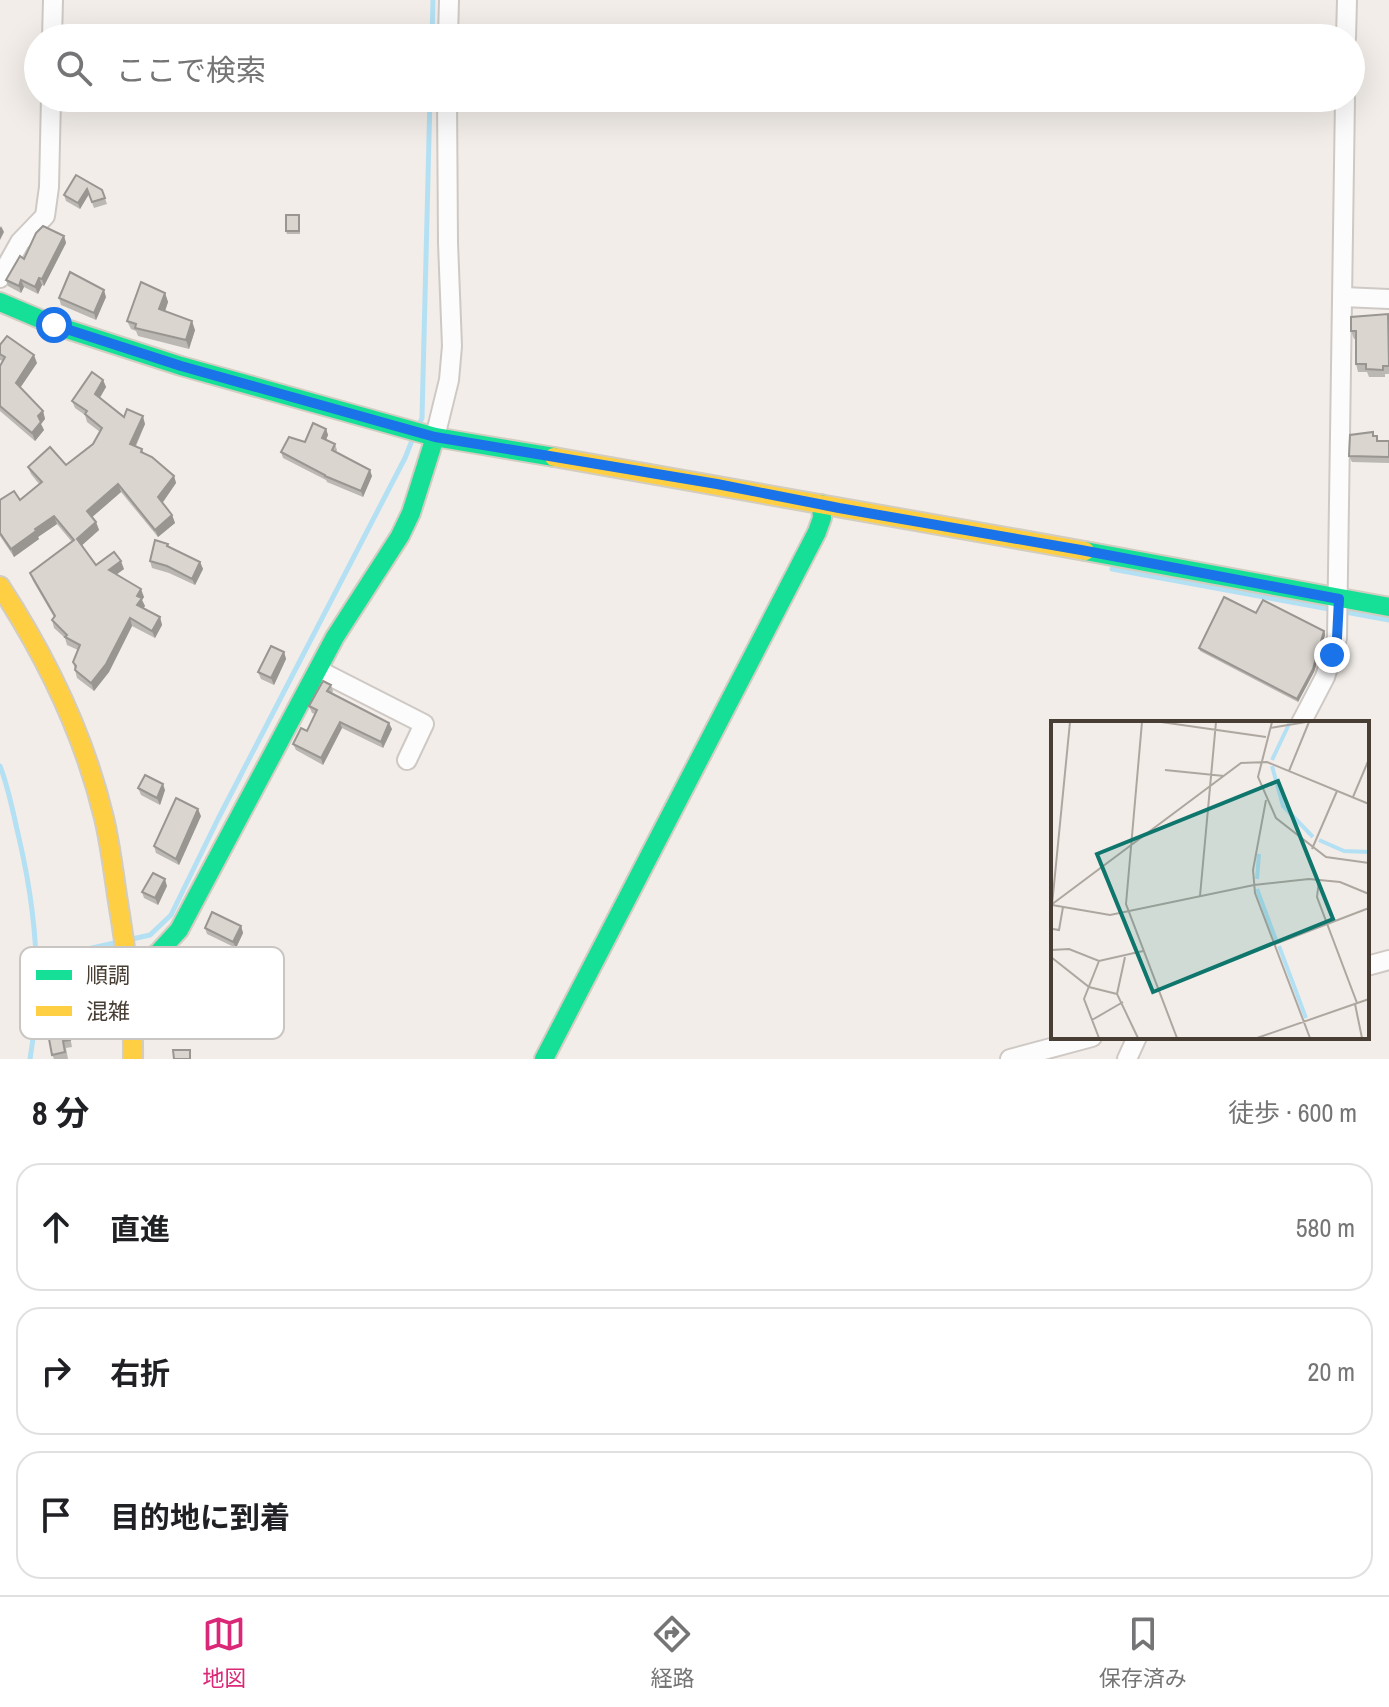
<!DOCTYPE html>
<html lang="ja">
<meta charset="utf-8">
<style>
:root{--surface:#fff;--page:#f6f6f6;--text:#202124;--muted:#757577;--line:#e0e0e0;--accent:#db2777}
body{margin:0;font-family:"Archivo Narrow","Noto Sans JP",sans-serif;background:var(--page);color:var(--text)}
.stop{position:absolute;width:24px;height:24px;margin:-18px;border:6px solid #1a73e8;border-radius:50%;background:#fff}
.stop.end{background:#1a73e8;border-color:#fff;box-shadow:0 2px 8px #0008}
.list{margin:0;padding:0;list-style:none}
h2{display:flex;justify-content:space-between;align-items:center;height:104px;margin:0;padding:0 32px;font-size:34px}
h2 small{font-size:26px;font-weight:400;color:var(--muted)}
.list li{display:grid;grid-template-columns:52px 1fr auto;gap:24px;align-items:center;box-sizing:border-box;height:128px;margin:0 16px 16px;padding:0 16px;border:2px solid var(--line);border-radius:24px}
.list b{display:block;font-size:30px;white-space:nowrap}
.list em{font-size:26px;font-style:normal;color:var(--muted)}
.icon{flex:none;width:44px;height:44px;fill:none;stroke:currentColor;stroke-width:2;stroke-linecap:round;stroke-linejoin:round}
.map{position:relative;flex:none;width:1389px;height:1059px;overflow:hidden}
.search{position:absolute;background:var(--surface);box-shadow:0 8px 32px #0002;left:24px;right:24px;top:24px;height:88px;display:flex;align-items:center;gap:20px;box-sizing:border-box;padding:0 28px;border-radius:44px;color:var(--muted);font-size:30px}
.sheet{height:536px;background:var(--surface)}
nav{display:flex;justify-content:space-around;align-items:center;box-sizing:border-box;height:112px;border-top:2px solid var(--line);background:var(--surface);font-size:22px;color:var(--muted)}
nav a{display:grid;justify-items:center;gap:4px}
nav .on{color:var(--accent)}
.map>svg:first-child{display:block}
</style>
<div class="map">
<svg width="1389" height="1059" viewBox="0 0 1389 1059">
<rect width="100%" height="100%" fill="#f2ede8"/>
<g fill="none" stroke-linecap="round" stroke-linejoin="round">
<g stroke="#b4e0f4" stroke-width="5">
<path d="M432 38 433 0"/>
<path d="M419 425 422 418 430 98"/>
<path d="M1112 569 1389 620"/>
<path d="M0 766C9 789 13 813 19 838 36 911 43 984 30 1059"/>
<path d="M132 939 150 935 171 915 218 819 405 458 413 438"/>
<path d="M38 960 119 942"/>
</g>
<defs>
<g id="street">
<path d="M52 38 53 0"/>
<path d="M448 38 449 0"/>
<path d="M1346 38 1347 0"/>
<path d="M0 278 20 242 45 216 49 187 51 98"/>
<path d="M1343 297 1389 299"/>
<path d="M435 437 449 380 452 346 448 243 447 98"/>
<path d="M318 670 424 724 407 760"/>
<path d="M1301 723 1325 677 1337 638 1345 98"/>
<path d="M1367 966 1389 960"/>
<path d="M1010 1059 1092 1037"/>
<path d="M1127 1059 1137 1037"/>
</g>
<g id="fast">
<path d="M0 302 54 325 181 366 435 437 554 457"/>
<path d="M1085 551 1389 607"/>
<path d="M129 967 157 954 179 930 335 637 400 536 411 513 435 437"/>
<path d="M544 1059 817 532 822 518 821 504"/>
</g>
<g id="slow">
<path d="M554 457 1085 551"/>
<path d="M0 586C47 658 84 734 104 818 111 847 114 878 119 908 127 958 134 1008 133 1059"/>
</g>
</defs>
<use href="#street" stroke="#cec9c4" stroke-width="22"/>
<use href="#fast" stroke="#d3ccc0" stroke-width="22"/>
<use href="#slow" stroke="#d3ccc0" stroke-width="22"/>
<use href="#street" stroke="#fdfcfc" stroke-width="18"/>
<use href="#fast" stroke="#16e098" stroke-width="18"/>
<use href="#slow" stroke="#ffcf43" stroke-width="18"/>
</g>
<g fill="#bbb7b2">
<path d="M102 190 107 204 94 208 89 194 80 209 66 201 64 195Z"/>
<path d="M299 215 300 218V234H287L286 231Z"/>
<path d="M64 236 66 243 44 286 42 285 38 294 24 287 21 293 8 286 6 280 24 259Z"/>
<path d="M165 293 168 302 165 311 195 330 189 349 138 336 136 331 131 329 127 321Z"/>
<path d="M106 297 96 320 61 305 59 298Z"/>
<path d="M1389 316V374H1385V377H1369L1367 372H1358L1356 364V339H1354L1351 331Z"/>
<path d="M0 345 37 363 20 388 43 411 45 419 41 424 44 430 35 441 0 411V366L3 361 0 360Z"/>
<path d="M103 380 106 387 100 398 124 417 145 424 136 446 142 449 144 454 174 476 176 483 162 503 172 515 175 523 158 537 121 492 92 517 96 522 99 530 82 545 96 565 124 569 116 574 144 597 142 600 145 606 143 608 160 617 162 625 155 638 132 626 109 672 94 691 77 678 73 662 78 650 67 645 65 638 54 628 52 620 54 617 33 581 30 573 72 542 57 524 38 537 39 539 14 557 0 536V500H20L39 484 31 474 28 467 66 465 93 444 100 432 87 422 85 415 75 408 72 401Z"/>
<path d="M326 429 328 435 326 440 335 444 337 450 336 452 372 476 363 497 327 482 326 480 283 458 281 452 305 442Z"/>
<path d="M1374 436 1379 441H1389V463L1352 462 1349 456Z"/>
<path d="M150 561 200 562 203 569 195 585 169 573 152 568Z"/>
<path d="M1256 613 1324 631 1325 635 1314 672 1298 702 1200 651 1199 648Z"/>
<path d="M284 652 286 659 274 685 261 679 258 672Z"/>
<path d="M331 685 333 691 332 693 392 729 383 748 342 728 323 765 296 750 293 744 307 731 315 714 312 713 309 706Z"/>
<path d="M138 788 165 790 160 805 141 795Z"/>
<path d="M201 816 179 865 156 853 154 846Z"/>
<path d="M167 886 158 905 144 898 142 892Z"/>
<path d="M241 926 243 933 236 948 207 934 205 928Z"/>
<path d="M85 997 87 1018 62 1020 60 1014Z"/>
<path d="M69 1031 72 1047 66 1048 68 1059H54L52 1055Z"/>
</g>
<g fill="#999591">
<path d="M87 189 89 194 80 209 78 203Z"/>
<path d="M1 226 4 232 0 240V228Z"/>
<path d="M64 236 66 243 44 286 42 279Z"/>
<path d="M39 278 42 285 38 294 35 287Z"/>
<path d="M21 280 24 287 21 293 19 286Z"/>
<path d="M104 290 106 297 96 320 94 313Z"/>
<path d="M165 293 168 302 163 317 159 309Z"/>
<path d="M192 321 195 330 189 349 186 340Z"/>
<path d="M34 355 37 363 18 391 16 383Z"/>
<path d="M103 380 106 387 97 402 95 394Z"/>
<path d="M43 411 45 419 41 424 44 430 35 441 32 433 38 416Z"/>
<path d="M143 416 145 424 133 451 130 444Z"/>
<path d="M326 429 328 435 324 444 322 438Z"/>
<path d="M370 470 372 476 363 497 361 491Z"/>
<path d="M174 476 176 483 161 505 158 497Z"/>
<path d="M118 484 121 492 90 519 87 511Z"/>
<path d="M172 515 175 523 158 537 155 530Z"/>
<path d="M54 516 57 524 38 537 39 539 14 557 11 549 35 529Z"/>
<path d="M96 522 99 530 80 547 77 539Z"/>
<path d="M121 561 124 569 112 578 109 570Z"/>
<path d="M200 562 203 569 195 585 192 579Z"/>
<path d="M141 589 144 597 142 600 145 606 140 613 137 605V596Z"/>
<path d="M160 617 162 625 155 638 152 631Z"/>
<path d="M130 618 132 626 109 672 94 691 91 683Z"/>
<path d="M1324 631 1325 635 1314 672 1298 702 1297 699Z"/>
<path d="M284 652 286 659 274 685 271 678Z"/>
<path d="M340 722 342 728 323 765 321 758Z"/>
<path d="M389 723 392 729 383 748 381 742Z"/>
<path d="M163 784 165 790 160 805 157 798Z"/>
<path d="M198 809 201 816 179 865 176 859Z"/>
<path d="M165 879 167 886 158 905 155 898Z"/>
<path d="M241 926 243 933 236 948 233 942Z"/>
<path d="M83 990 85 997 87 1018 85 1011Z"/>
</g>
<g fill="#dad5cf" stroke="#999591" stroke-width="2">
<path d="M76 175 102 190 105 198 92 202 87 189 78 203 64 195Z"/>
<rect x="286" y="215" width="13" height="16"/>
<path d="M43 226 64 236 42 279 39 278 35 287 21 280 19 286 6 280 20 256 24 259 36 233Z"/>
<path d="M70 272 104 290 94 313 59 298Z"/>
<path d="M141 282 165 293 159 309 192 321 186 340 135 328 136 324 127 321Z"/>
<path d="M1388 314 1389 366H1383V370L1366 369V364H1356V331H1351V317Z"/>
<path d="M7 336 34 355 16 383 43 411 38 416 41 422 32 433 0 406V366L5 357 0 354V345Z"/>
<path d="M92 372 103 380 95 394 124 417 127 409 143 416 130 444 142 449 141 452 152 457 174 476 158 497 172 515 155 530 118 484 87 511 96 522 77 539 96 565 114 552 121 561 109 570 141 589 137 596 142 598 137 605 160 617 152 631 130 618 106 664 91 683 75 670 76 666 73 662 80 645 65 637 67 635 52 620 55 616 30 573 74 540 54 516 35 529 36 531 11 549 0 533V500L14 491 20 500 42 482 28 467 50 447 66 465 93 444 102 428 85 414 87 411 72 401Z"/>
<path d="M313 423 326 429 322 438 335 444 332 450 370 470 361 491 325 476V475L281 452 289 437 305 442Z"/>
<path d="M1373 432V436H1377V441H1389V457L1349 456 1350 435Z"/>
<path d="M155 540 168 544 167 546 200 562 192 579 167 566 150 561Z"/>
<path d="M1224 597 1256 613 1263 600 1324 631 1313 669 1297 699 1199 648Z"/>
<path d="M271 646 284 652 271 678 258 672Z"/>
<path d="M323 681 331 685 327 691 389 723 381 742 340 722 321 758 293 744 301 728 307 731 317 710 309 706Z"/>
<path d="M145 775 163 784 157 798 138 788Z"/>
<path d="M176 798 198 809 176 859 154 846Z"/>
<path d="M153 873 165 879 155 898 142 892Z"/>
<path d="M212 912 241 926 233 942 205 928Z"/>
<path d="M67 1024 70 1040 63 1041 65 1052 52 1055 47 1028Z"/>
<path d="M173 1050H190V1059H174Z"/>
</g>
<g fill="none" stroke-linecap="round" stroke-linejoin="round">
<path stroke="#1a73e8" stroke-width="10" d="M54 325 181 366 435 437 717 484 839 508 1081 550 1339 599 1337 638 1332 655"/>
</g>
<g transform="translate(1051 721)">
<rect width="318" height="318" fill="#f2ede8"/>
<path fill="none" stroke="#b4e0f4" stroke-width="4" d="M221 39 239 1M221 45 232 85 262 116M268 119 293 130 318 131M206 158 208 133M206 168 225 219M228 225 255 297"/>
<path fill="none" stroke="#aea7a0" stroke-width="2" d="M91 1 75 183 126 317M110 1 215 16M221 1 207 56 225 97 275 136 318 142M219 7 255 1M114 49 173 55M238 50 258 1M302 76 318 38M215 79 202 149 204 172 259 317M261 128 286 70M268 159 266 176 306 282M149 175 165 1M0 184 190 42 216 41 318 83M1 184 59 194 203 164 258 158 289 161 318 173M1 184 19 1M2 208 8 209 12 186M224 223 318 187M0 229 18 228 48 240 92 230M0 236 38 266 66 273M74 236 66 273 87 317M48 240 33 278 48 317M304 283 311 317M41 299 72 281M206 317 318 278"/>
<path fill="#0f766e" fill-opacity="0.15" stroke="#0f766e" stroke-width="4" d="M227 60 282 198 102 271 46 133Z"/>
<rect width="318" height="318" fill="none" stroke="#483e34" stroke-width="4"/>
</g>
<rect x="20" y="947" width="264" height="92" rx="12" fill="#fff" stroke="#c8c5c2" stroke-width="2"/>
<rect x="36" y="970" width="36" height="10" fill="#16e098"/>
<rect x="36" y="1006" width="36" height="10" fill="#ffcf43"/>
<g font-size="22" fill="#483e34">
<text x="86" y="983">順調</text>
<text x="86" y="1019">混雑</text>
</g>
</svg>
<div class="stop" style="left:54px;top:325px"></div>
<div class="stop end" style="left:1332px;top:655px"></div>
<div class="search"><svg class="icon" aria-label="search" viewBox="0 0 24 24"><circle cx="10" cy="10" r="6"/><path d="M15 15l6 6"/></svg>ここで検索</div>
</div>
<section class="sheet">
<h2>8 分<small>徒歩 · 600 m</small></h2>
<ul class="list">
<li><svg class="icon" aria-label="ahead" viewBox="0 0 24 24"><path d="M12 20V5M6 11l6-6 6 6"/></svg><div><b>直進</b></div><em>580 m</em></li>
<li><svg class="icon" aria-label="right" viewBox="0 0 24 24"><path d="M7 20v-9h11M14 6l5 5-5 5"/></svg><div><b>右折</b></div><em>20 m</em></li>
<li><svg class="icon" aria-label="arrive" viewBox="0 0 24 24"><path d="M6 21V4h12l-3 4 3 4H6"/></svg><div><b>目的地に到着</b></div></li>
</ul>
</section>
<nav>
<a class="on"><svg class="icon" aria-label="map" viewBox="0 0 24 24"><path d="M3 6l6-2 6 2 6-2v14l-6 2-6-2-6 2zM9 4v14M15 6v14"/></svg>地図</a>
<a><svg class="icon" aria-label="directions" viewBox="0 0 24 24"><path d="M12 3l9 9-9 9-9-9zM9 14v-3h6M13 9l2 2-2 2"/></svg>経路</a>
<a><svg class="icon" aria-label="saved" viewBox="0 0 24 24"><path d="M7 4h10v16l-5-4-5 4z"/></svg>保存済み</a>
</nav>
